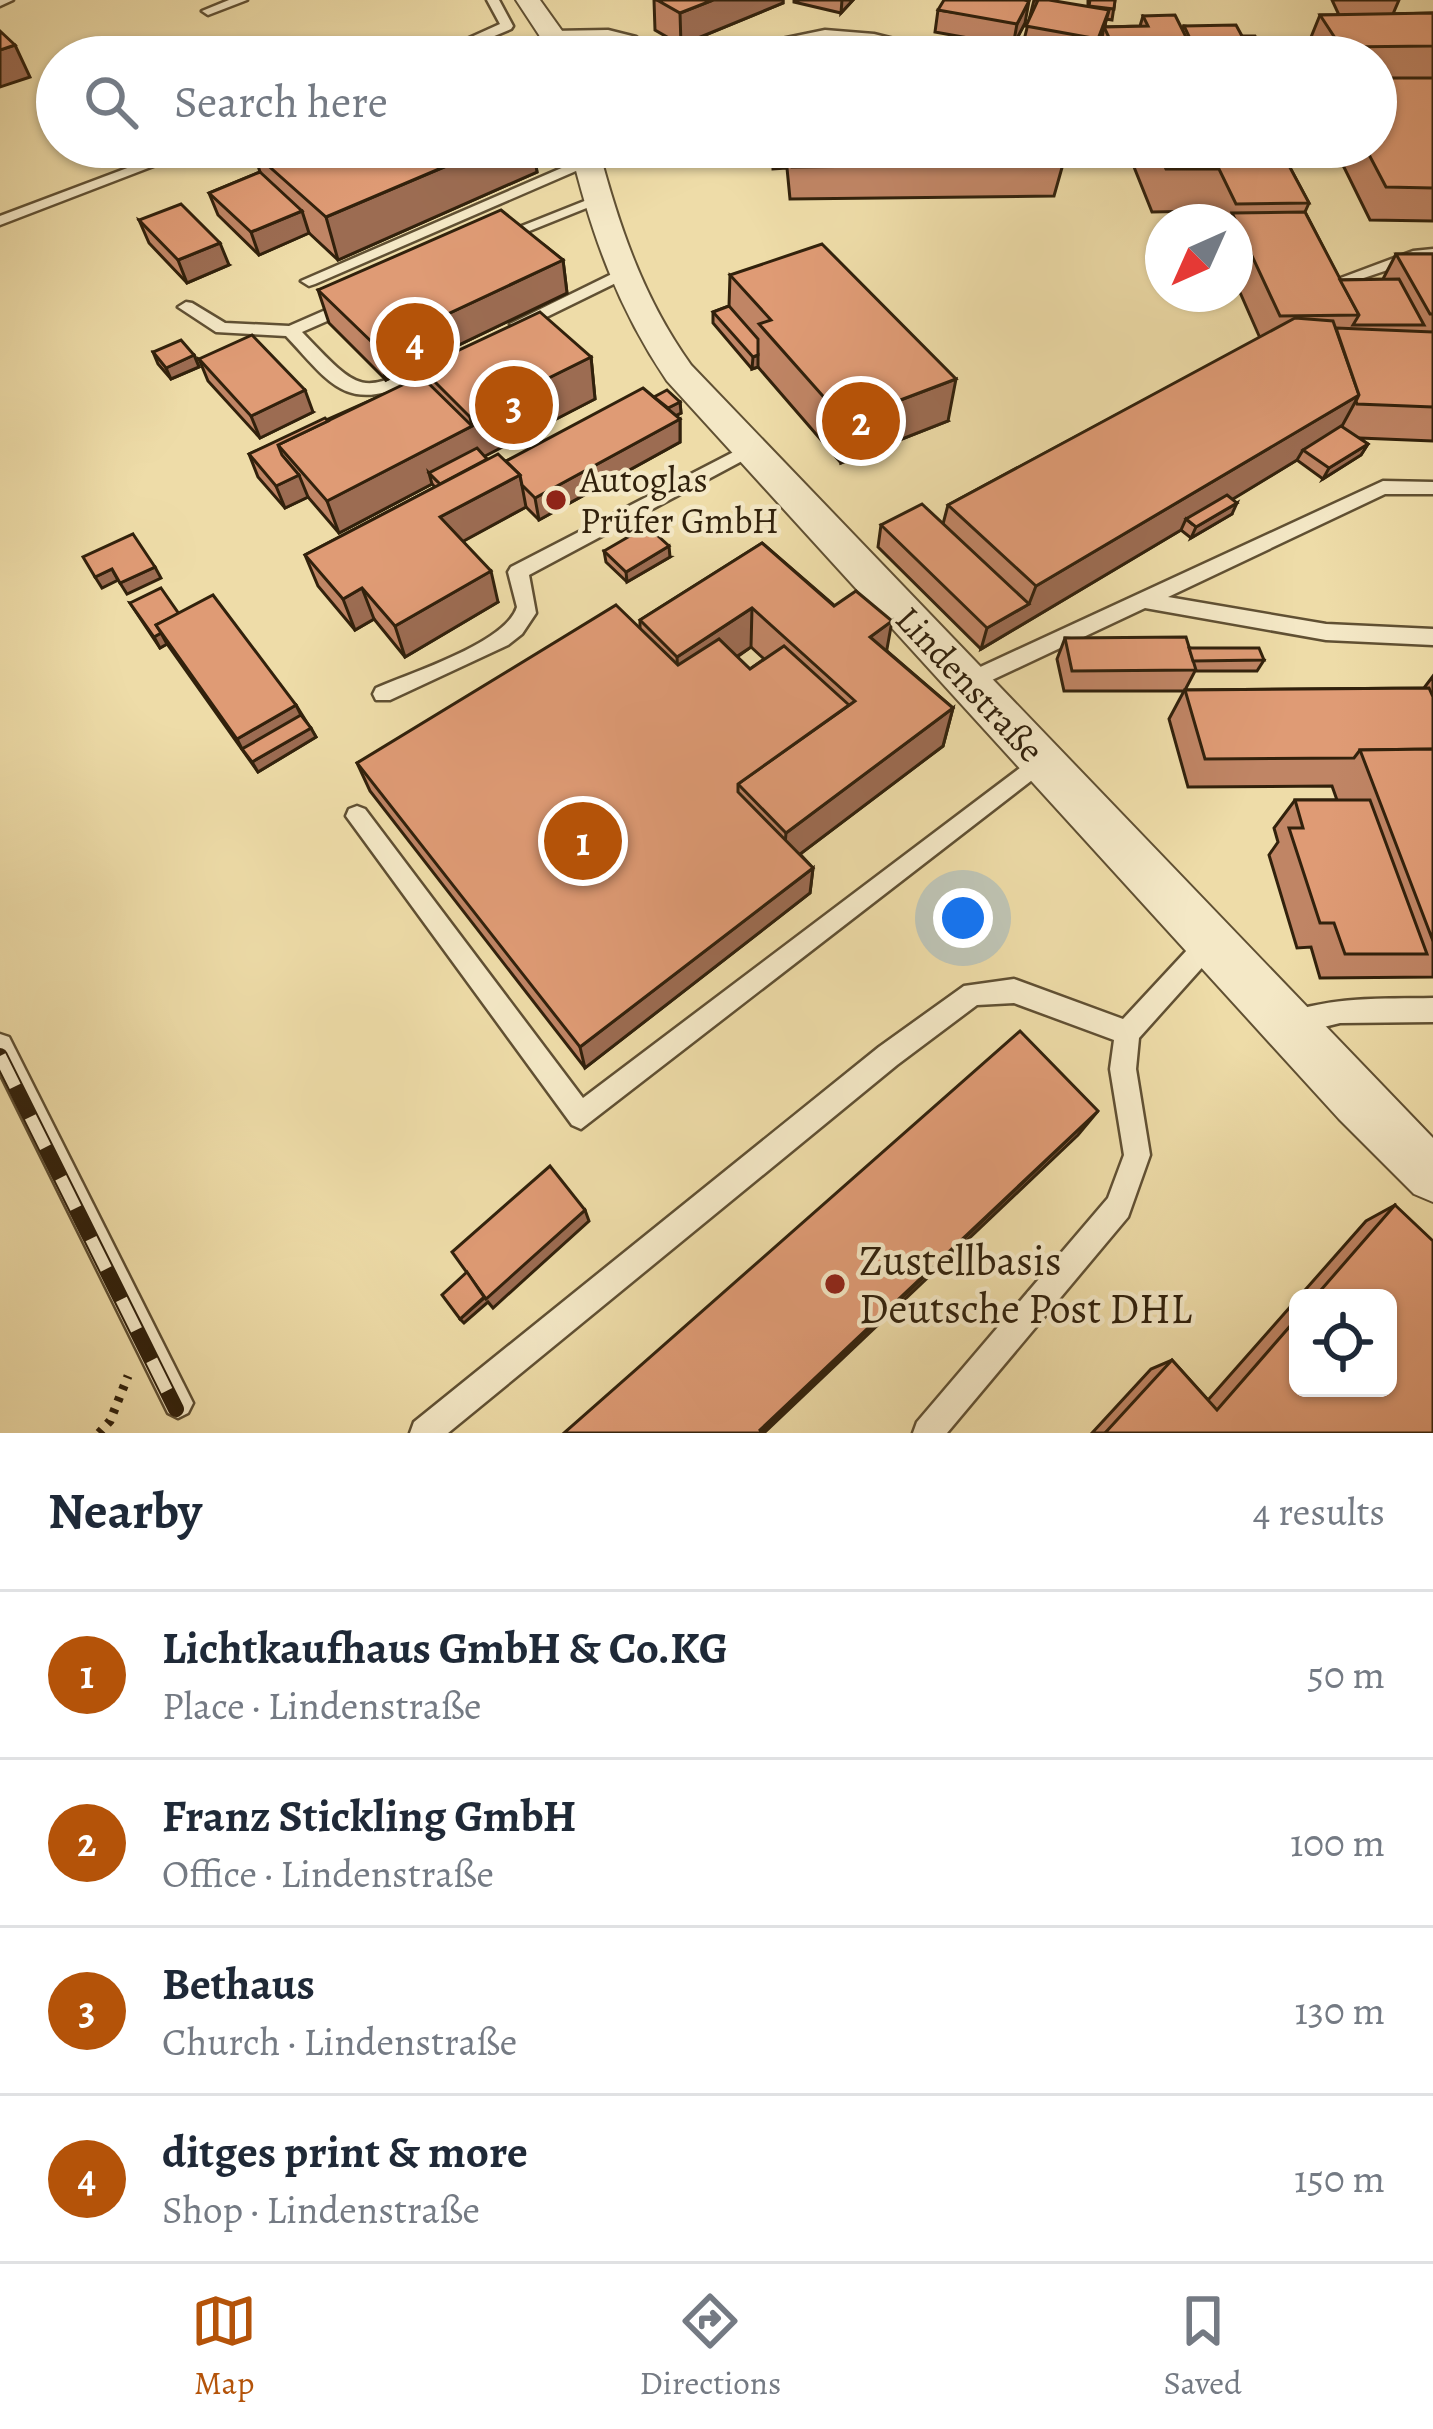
<!DOCTYPE html>
<meta charset="utf-8">
<style>
:root{--surface:#fff;--page:#f2f2f3;--text:#1f2937;--muted:#747a83;--line:#e0e1e3;--accent:#b45309}
body{margin:0;font-family:Alegreya,serif;background:var(--page);color:var(--text)}
.controls{position:absolute;right:36px;bottom:36px;display:grid;overflow:hidden;border-radius:18px;box-shadow:0 3px 9px #0004}
.controls button{width:108px;height:108px;display:grid;place-items:center;padding:0;border:0;border-bottom:3px solid var(--line);background:var(--surface);color:var(--text);font:60px sans-serif}
.compass{position:absolute;left:1145px;top:204px;width:108px;height:108px;border-radius:50%;background:var(--surface);box-shadow:0 3px 9px #0004;rotate:225deg}
.you{position:absolute;left:963px;top:918px;width:42px;height:42px;margin:-30px;border:9px solid #fff;border-radius:50%;background:#1a73e8;box-shadow:0 0 0 18px #1a73e833}
.badge{display:grid;place-items:center;width:78px;height:78px;border-radius:50%;background:var(--accent);color:#fff;font-size:39px;font-weight:700}
.pin{position:absolute;translate:-50% -50%;border:6px solid #fff;box-shadow:0 3px 12px #0006}
.list{margin:0;padding:0;list-style:none}
h2{display:flex;justify-content:space-between;align-items:center;height:156px;margin:0;padding:0 48px;font-size:51px}
h2 small{font-size:39px;font-weight:400;color:var(--muted)}
.list li{display:grid;grid-template-columns:78px 1fr auto;gap:36px;align-items:center;box-sizing:border-box;height:168px;padding:0 48px;border-top:3px solid var(--line)}
.list b{display:block;font-size:45px;white-space:nowrap}
.list p{margin:0;font-size:39px;white-space:nowrap;color:var(--muted)}
.list em{font-size:39px;font-style:normal;color:var(--muted)}
.icon{flex:none;width:66px;height:66px;fill:none;stroke:currentColor;stroke-width:2;stroke-linecap:round;stroke-linejoin:round}
.map{position:relative;flex:none;width:1433px;height:1433px;overflow:hidden}
.search{position:absolute;background:var(--surface);box-shadow:0 3px 9px #0004;left:36px;right:36px;top:36px;height:132px;display:flex;align-items:center;gap:30px;box-sizing:border-box;padding:0 42px;border-radius:66px;color:var(--muted);font-size:45px}
.sheet{height:828px;background:var(--surface)}
nav{display:flex;justify-content:space-around;align-items:center;box-sizing:border-box;height:168px;border-top:3px solid var(--line);background:var(--surface);font-size:33px;color:var(--muted)}
nav a{display:grid;justify-items:center;gap:6px}
nav .on{color:var(--accent)}
.map>svg:first-child{display:block}
</style>
<div class="map">
<svg width="1433" height="1433" viewBox="0 0 1433 1433">
<rect width="100%" height="100%" fill="#eedca8"/>
<filter id="stains"><feTurbulence type="fractalNoise" baseFrequency=".00167" numOctaves="4"/><feColorMatrix values="0 0 0 0 .2 0 0 0 0 .09 0 0 0 0 .02 0 0 0 .5 -.17"/></filter>
<radialGradient id="worn" r=".72"><stop offset=".6" stop-color="#630" stop-opacity="0"/><stop offset="1" stop-color="#630" stop-opacity=".3"/></radialGradient>
<g fill="none" stroke-linecap="round" stroke-linejoin="round">
<defs>
<g id="service">
<path d="M0 0H13L0 6Z"/>
<path d="M229 0H247L208 15 202 11Z"/>
<path d="M487 0H499L513 26 511 29 444 57H427L500 24Z"/>
<path d="M608 30 636 37 662 57H648L627 43 608 37 552 39 546 35 552 31Z"/>
<path d="M825 30 874 34 966 57C919 57 874 35 826 38 793 39 765 57 734 57L767 42Z"/>
<path d="M183 147H203L0 225V216Z"/>
<path d="M587 157 592 158V164L315 284 309 286 301 281Z"/>
<path d="M592 198 604 201 507 240 494 237Z"/>
<path d="M1433 249V259H1420L1346 284 1338 279 1413 251Z"/>
<path d="M620 270 628 275 626 278 524 328 518 329 510 324Z"/>
<path d="M353 298 359 299V307L302 332C365 398 360 394 441 355H453L455 359C444 369 428 375 414 382 345 413 331 384 286 336L216 332 178 307 186 302 192 303 225 323 289 326Z"/>
<path d="M751 443 757 445V453L529 575 536 613 522 634 508 645 390 700H376L373 694 376 688C410 673 506 643 517 607L508 572 511 567Z"/>
<path d="M1383 481 1433 482V494H1385L1168 597 1326 624 1433 629V645L1326 640 1145 608 977 687H963L960 681 963 675Z"/>
<path d="M1041 752 1049 755 1052 761 1049 767 581 1129 572 1125 346 816 349 809 357 806 365 809 583 1098Z"/>
<path d="M1209 932 1217 935 1221 943 1217 951 1139 1038 1136 1069 1150 1155 1128 1217 947 1433H913L917 1422 1108 1198 1124 1155 1110 1069 1114 1040 1014 1003 977 1005 897 1065 448 1433H410L414 1422 879 1047 964 986 1014 979 1123 1019 1201 935Z"/>
<path d="M1433 998V1022L1340 1023 1291 1035 1282 1031 1279 1023 1282 1015C1331 996 1382 999 1433 998Z"/>
<path d="M0 1034 9 1037 188 1393 193 1403 188 1413 178 1418 168 1413 0 1073Z"/>
</g>
<g id="minor">
<path d="M516 0H540L565 35 573 57H547L539 35Z"/>
<path d="M570 147H598C619 226 643 298 691 365L1433 1138V1202L1414 1194 1339 1119 667 381C617 307 591 233 570 147Z"/>
</g>
</defs>
<use href="#service" stroke="#605033" stroke-width="5"/>
<use href="#minor" stroke="#605033" stroke-width="4"/>
<path stroke="#31210c" stroke-width="9" stroke-dasharray="4.5 8" stroke-linecap="butt" d="M99 1433 110 1421 128 1376"/>
<use href="#service" fill="#f4e8c6" fill-rule="evenodd"/>
<use href="#minor" fill="#f4e8c6" fill-rule="evenodd"/>
<defs>
<path id="rail" d="M0 1056 176 1409"/>
</defs>
<use href="#rail" stroke="#31210c" stroke-width="16"/>
<use href="#rail" stroke="#f4e8c6" stroke-width="12" stroke-dasharray="34" stroke-linecap="butt"/>
</g>
<g fill="#c08565" stroke="#31210c" stroke-width="3" fill-rule="evenodd">
<path d="M654 0H783V3L681 45 655 30Z"/>
<path d="M794 0H853L841 13 794 2Z"/>
<path d="M1034 0 1088 7V0H1115L1112 20 1106 19 1105 27 1140 26 1143 16 1182 30 1184 26 1242 36 1267 57H1097L1103 33 1094 57H1071L1022 48Z"/>
<path d="M1332 0H1399L1393 14 1433 13V221L1370 220 1334 147H1376V57H1314L1307 47 1320 15H1339Z"/>
<path d="M938 10 1025 23 1013 46 935 32Z"/>
<path d="M269 147H533L537 172 338 260 309 233 259 255 218 215 209 193 260 172 254 153Z"/>
<path d="M772 147H1057L1063 164 1054 196 790 199 787 168 773 169Z"/>
<path d="M1126 147H1279L1309 203 1305 212 1340 280 1383 279 1396 254H1433V441L1359 438 1368 444 1361 455 1323 479 1297 460 1232 499V514L1191 538 1181 530 981 649 878 547 881 525 943 524 948 505 1260 338 1235 281V222H1209L1204 211 1152 212Z"/>
<path d="M139 220 229 265 187 283 149 243Z"/>
<path d="M544 245 563 260 567 293 386 380 329 323 318 290Z"/>
<path d="M730 275 948 421 841 463 758 367 752 369 713 323V312L729 306Z"/>
<path d="M153 352 194 355 199 367 171 379 158 364Z"/>
<path d="M591 357 595 399 484 456 487 459 506 461 654 398 680 402 681 413 675 416 680 419V442L539 520 526 507 463 541 498 602 405 657 374 619 355 630 318 586 305 555 435 487 432 484 339 533 308 497 285 508 258 477 249 454 423 377 421 368Z"/>
<path d="M199 359 313 412 260 438 208 381Z"/>
<path d="M762 543 953 708 943 746 800 854 813 868 810 893 585 1068 370 791 357 763 640 628V620ZM751 647 764 659 750 669 737 657Z"/>
<path d="M604 551 670 557 627 582 606 562Z"/>
<path d="M130 603 179 614 296 705 316 737 258 772 167 644 160 648Z"/>
<path d="M1065 638 1189 648 1264 660 1257 671H1195L1185 690 1424 688 1433 676V977L1320 978 1311 947 1297 948 1269 855 1278 842 1274 828 1295 800H1337L1332 786 1188 787 1169 719 1184 691H1064L1057 659Z"/>
<path d="M1395 1205 1433 1433H1092L1151 1369 1172 1360 1208 1400 1366 1221ZM1298 1298H1388L1298 1388Z"/>
</g>
<g fill="#9c6c52" stroke="#31210c" stroke-width="3">
<path d="M713 0H783V3L681 45 680 13Z"/>
<path d="M842 0H853L841 13Z"/>
<path d="M1029 1 1025 23 1013 46 1017 24Z"/>
<path d="M1109 10 1103 32 1093 57 1098 39Z"/>
<path d="M15 45 30 77 0 87V50Z"/>
<path d="M491 147H533L537 172 338 260 326 217Z"/>
<path d="M302 211 309 233 259 255 251 232Z"/>
<path d="M220 243 229 265 187 283 178 260Z"/>
<path d="M563 260 567 293 386 380 377 347Z"/>
<path d="M194 355 199 367 171 379 166 368Z"/>
<path d="M758 355V367L752 369 753 357Z"/>
<path d="M591 357 595 399 437 481 429 473 432 484 339 533 327 501 472 426 470 417Z"/>
<path d="M956 379 948 421 841 463 845 421Z"/>
<path d="M305 390 313 412 260 438 251 416Z"/>
<path d="M1359 395 1336 437 1303 450 1297 460 1192 524 1186 519 1181 530 981 649 987 628 1029 604 1036 586Z"/>
<path d="M680 402 681 413 669 419 668 408Z"/>
<path d="M680 419V442L539 520 535 498Z"/>
<path d="M1368 444 1361 455 1323 479 1329 468Z"/>
<path d="M299 475 308 497 285 508 276 486Z"/>
<path d="M520 475 526 507 449 549 440 517Z"/>
<path d="M1237 503 1232 514 1191 538 1196 527Z"/>
<path d="M669 546 670 557 627 582 626 572Z"/>
<path d="M155 567 161 578 127 594 120 583Z"/>
<path d="M112 569 118 580 102 588 95 577Z"/>
<path d="M491 571 498 602 405 657 395 626Z"/>
<path d="M362 588 374 619 355 630 343 599Z"/>
<path d="M752 608 751 647 679 695 677 657Z"/>
<path d="M892 621 885 660 870 637Z"/>
<path d="M161 633 167 644 160 648 154 637Z"/>
<path d="M296 705 306 725 242 749 237 739Z"/>
<path d="M953 708 943 746 783 867 786 833Z"/>
<path d="M311 728 316 737 258 772 252 762Z"/>
<path d="M813 868 810 893 585 1068 580 1047Z"/>
<path d="M1098 1111 1078 1135 764 1433H760Z"/>
<path d="M585 1210 589 1221 493 1308 488 1302 464 1323 460 1319Z"/>
</g>
<g fill="#df9b75" stroke="#31210c" stroke-width="3">
<path d="M657 0H713L680 13Z"/>
<path d="M944 0H1024L1029 1 1017 24 938 10Z"/>
<path d="M1038 0H1049L1109 10 1098 39 1026 26Z"/>
<path d="M1090 0H1115L1114 9 1089 6Z"/>
<path d="M1433 13V46L1341 47 1320 15Z"/>
<path d="M1175 15 1196 57H1118L1104 27 1148 26 1143 16Z"/>
<path d="M1236 25 1248 47H1194L1184 26Z"/>
<path d="M0 31 15 45 0 50Z"/>
<path d="M1242 36H1255L1267 57H1244L1248 47Z"/>
<path d="M630 49 633 57H604L603 52Z"/>
<path d="M1376 78H1433V188L1386 187 1365 147H1376Z"/>
<path d="M269 147H491L326 217 254 153Z"/>
<path d="M773 147H787L788 157H774Z"/>
<path d="M790 147H1057L1063 164 792 167Z"/>
<path d="M1156 147H1279L1309 203 1236 204 1219 169H1166Z"/>
<path d="M260 172 302 211 251 232 209 193Z"/>
<path d="M181 204 220 243 178 260 139 220Z"/>
<path d="M501 210 563 260 377 347 318 290Z"/>
<path d="M1305 212 1359 315 1280 316 1232 213Z"/>
<path d="M822 244 956 379 845 421 759 324 771 320 730 275Z"/>
<path d="M1396 254H1433V314H1430Z"/>
<path d="M1399 279 1424 325H1353L1359 315 1340 280Z"/>
<path d="M729 306 758 339V355L753 357 713 312Z"/>
<path d="M540 312 591 357 470 417 421 368Z"/>
<path d="M1295 318 1333 321 1359 395 1036 586 948 505Z"/>
<path d="M1336 328 1433 332V407L1357 404 1356 401 1359 395Z"/>
<path d="M252 335 305 390 251 416 199 359Z"/>
<path d="M181 340 194 355 166 368 153 352Z"/>
<path d="M421 376 472 426 327 501 278 445Z"/>
<path d="M643 388 680 419 535 498 522 485 520 475 506 461Z"/>
<path d="M667 390 680 402 668 408 654 397Z"/>
<path d="M325 418 328 421 278 445 282 455 299 475 276 486 249 454Z"/>
<path d="M1341 426 1368 444 1329 468 1303 450Z"/>
<path d="M477 448 487 459 440 484 429 473Z"/>
<path d="M498 454 520 475 440 517 491 571 395 626 362 588 343 599 305 555Z"/>
<path d="M1227 495 1237 503 1196 527 1186 519Z"/>
<path d="M922 504 1029 604 987 628 881 525Z"/>
<path d="M647 526 669 546 626 572 604 551Z"/>
<path d="M133 534 155 567 120 583 112 569 95 577 83 557Z"/>
<path d="M762 543 834 606 856 591 892 621 870 637 953 708 786 833 738 784 855 701 752 608 677 657 640 620Z"/>
<path d="M161 588 179 614 156 625 161 633 154 637 130 603Z"/>
<path d="M213 595 296 705 237 739 156 625Z"/>
<path d="M616 605 678 665 719 639 750 669 784 646 849 705 738 784V792L813 868 580 1047 357 763Z"/>
<path d="M1186 637 1196 670 1072 671 1065 638Z"/>
<path d="M1189 648H1259L1264 660 1193 661Z"/>
<path d="M1429 688 1433 697V749L1360 750 1354 758 1205 759 1185 690Z"/>
<path d="M301 715 311 728 252 762 242 749Z"/>
<path d="M1433 749V941L1360 750Z"/>
<path d="M1295 800H1370L1427 954H1345L1334 923H1320L1289 828H1303Z"/>
<path d="M1020 1031 1098 1111 760 1430 762 1433H564Z"/>
<path d="M550 1166 585 1210 486 1299 452 1252Z"/>
<path d="M1395 1205 1433 1241V1433H1105L1172 1360 1217 1410 1298 1317V1388H1388V1298H1314Z"/>
<path d="M467 1272 484 1297 460 1319 442 1295Z"/>
</g>
<g fill="#8f2418" stroke="#f4e8c6" stroke-width="4.5">
<circle cx="556" cy="500" r="12"/>
<circle cx="835" cy="1284" r="12"/>
</g>
<g text-anchor="middle" dominant-baseline="central" stroke-width="9" stroke-linejoin="round" paint-order="stroke">
<g font-size="36" fill="#31210c" stroke="#f4e8c6" text-anchor="start">
<text x="580" y="479">Autoglas<tspan x="580" dy="41">Prüfer GmbH</tspan></text>
</g>
<g font-size="36" fill="#31210c" stroke="#f4e8c6">
<text transform="translate(970 684) rotate(47)">Lindenstraße</text>
</g>
<g font-size="42" fill="#31210c" stroke="#f4e8c6" text-anchor="start">
<text x="859" y="1260">Zustellbasis<tspan x="859" dy="48">Deutsche Post DHL</tspan></text>
</g>
</g>
<rect width="100%" height="100%" filter="url(#stains)"/>
<rect width="100%" height="100%" fill="url(#worn)"/>
</svg>
<div class="controls">
<button><svg class="icon" aria-label="locate" viewBox="0 0 24 24"><circle cx="12" cy="12" r="6"/><path d="M12 2v4M12 18v4M2 12h4M18 12h4"/></svg></button>
</div>
<svg class="compass" viewBox="-18 -18 36 36"><path d="M0-13l5 13h-10z" fill="#e53935"/><path d="M0 13l5-13h-10z" fill="#747a83"/></svg>
<div class="you"></div>
<div class="pin badge" style="left:583px;top:841px">1</div>
<div class="pin badge" style="left:861px;top:421px">2</div>
<div class="pin badge" style="left:514px;top:405px">3</div>
<div class="pin badge" style="left:415px;top:342px">4</div>
<div class="search"><svg class="icon" aria-label="search" viewBox="0 0 24 24"><circle cx="10" cy="10" r="6"/><path d="M15 15l6 6"/></svg>Search here</div>
</div>
<section class="sheet">
<h2>Nearby<small>4 results</small></h2>
<ul class="list">
<li><span class="badge">1</span><div><b>Lichtkaufhaus GmbH &amp; Co.KG</b><p>Place · Lindenstraße</p></div><em>50 m</em></li>
<li><span class="badge">2</span><div><b>Franz Stickling GmbH</b><p>Office · Lindenstraße</p></div><em>100 m</em></li>
<li><span class="badge">3</span><div><b>Bethaus</b><p>Church · Lindenstraße</p></div><em>130 m</em></li>
<li><span class="badge">4</span><div><b>ditges print &amp; more</b><p>Shop · Lindenstraße</p></div><em>150 m</em></li>
</ul>
</section>
<nav>
<a class="on"><svg class="icon" aria-label="map" viewBox="0 0 24 24"><path d="M3 6l6-2 6 2 6-2v14l-6 2-6-2-6 2zM9 4v14M15 6v14"/></svg>Map</a>
<a><svg class="icon" aria-label="directions" viewBox="0 0 24 24"><path d="M12 3l9 9-9 9-9-9zM9 14v-3h6M13 9l2 2-2 2"/></svg>Directions</a>
<a><svg class="icon" aria-label="saved" viewBox="0 0 24 24"><path d="M7 4h10v16l-5-4-5 4z"/></svg>Saved</a>
</nav>
